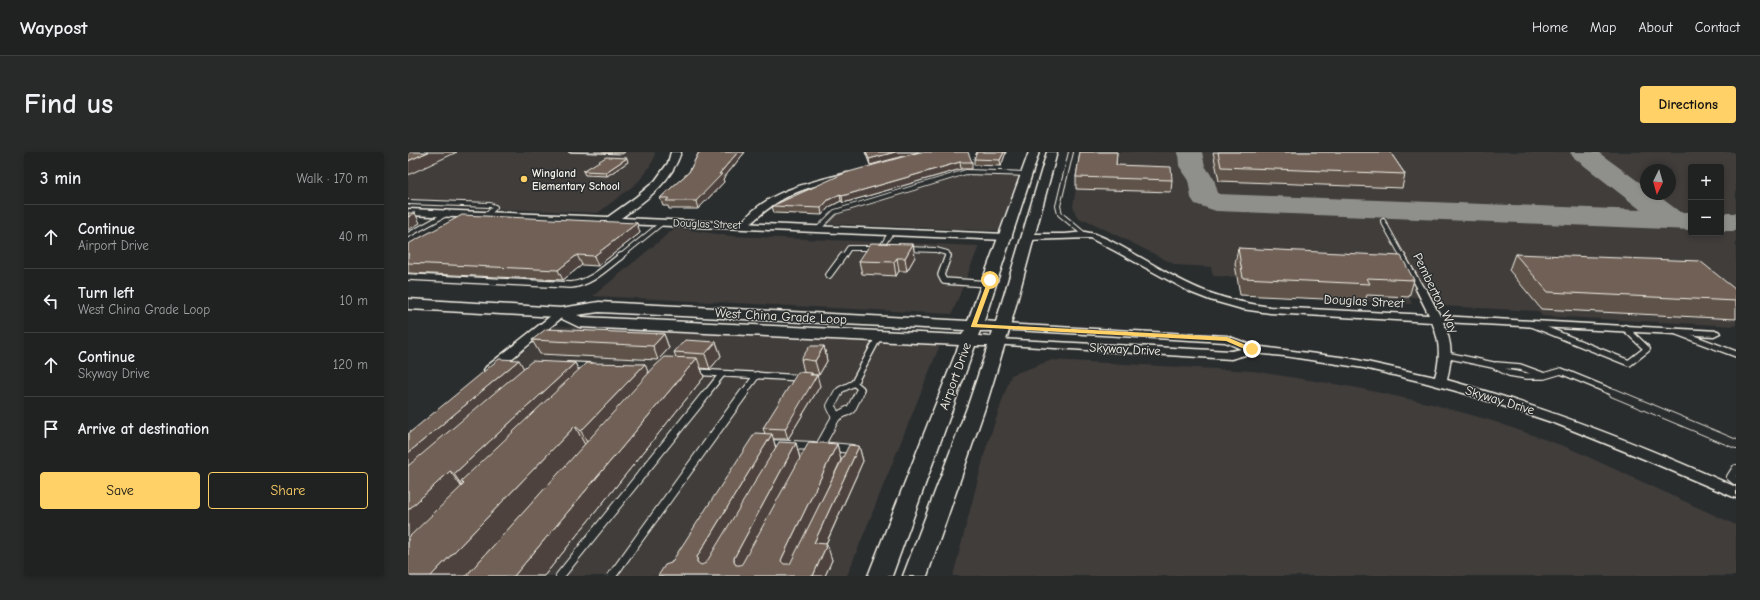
<!DOCTYPE html>
<meta charset="utf-8">
<style>
:root{--surface:#202222;--page:#282a2a;--text:#f1f3f6;--muted:#a2a4a5;--line:#3d3f40;--accent:#ffd166}
body{margin:0;font-family:"Comic Neue",sans-serif;background:var(--page);color:var(--text)}
.controls{position:absolute;right:12px;top:12px;display:grid;overflow:hidden;border-radius:4px;box-shadow:0 2px 6px #0003}
.controls button{width:36px;height:36px;display:grid;place-items:center;padding:0;border:0;border-bottom:1px solid var(--line);background:var(--surface);color:var(--text);font:20px sans-serif}
.compass{position:absolute;left:1232px;top:12px;width:36px;height:36px;border-radius:50%;background:var(--surface);box-shadow:0 2px 6px #0003;rotate:185deg}
.stop{position:absolute;width:12px;height:12px;margin:-9px;border:3px solid #ffd166;border-radius:50%;background:#fff}
.stop.end{background:#ffd166;border-color:#fff;box-shadow:0 1px 4px #0008}
.list{margin:0;padding:0;list-style:none}
h2{display:flex;justify-content:space-between;align-items:center;height:52px;margin:0;padding:0 16px;font-size:17px}
h2 small{font-size:13px;font-weight:400;color:var(--muted)}
.list li{display:grid;grid-template-columns:26px 1fr auto;gap:12px;align-items:center;box-sizing:border-box;height:64px;padding:0 16px;border-top:1px solid var(--line)}
.list b{display:block;font-size:15px;white-space:nowrap}
.list p{margin:0;font-size:13px;white-space:nowrap;color:var(--muted)}
.list em{font-size:13px;font-style:normal;color:var(--muted)}
.actions{display:flex;gap:8px;padding:12px 16px}
.actions a{flex:1;padding:9px 0;border:1px solid var(--accent);border-radius:4px;text-align:center;font-size:14px;color:var(--accent)}
.actions .main{background:var(--accent);color:#111}
.icon{flex:none;width:22px;height:22px;fill:none;stroke:currentColor;stroke-width:2;stroke-linecap:round;stroke-linejoin:round}
.map{position:relative;flex:none;width:1328px;height:424px;overflow:hidden;border-radius:4px}
header{display:flex;align-items:center;gap:24px;box-sizing:border-box;height:56px;padding:0 20px;background:var(--surface);border-bottom:1px solid var(--line)}
header strong{font-size:19px}
nav{display:flex;gap:22px;margin-inline-start:auto;font-size:14px}
.intro{display:flex;align-items:center;justify-content:space-between;box-sizing:border-box;height:96px;padding:0 24px}
h1{margin:0;font-size:28px}
.button{padding:10px 18px;border-radius:4px;background:var(--accent);color:#111;font-size:14px;font-weight:700}
main{display:flex;gap:24px;padding:0 24px}
aside{flex:1;background:var(--surface);border-radius:4px;box-shadow:0 2px 6px #0003}
.map>svg:first-child{display:block}
</style>
<header>
<strong>Waypost</strong>
<nav><a>Home</a><a>Map</a><a>About</a><a>Contact</a></nav>
</header>
<div class="intro"><h1>Find us</h1><a class="button">Directions</a></div>
<main>
<aside>
<h2>3 min<small>Walk · 170 m</small></h2>
<ul class="list">
<li><svg class="icon" aria-label="ahead" viewBox="0 0 24 24"><path d="M12 20V5M6 11l6-6 6 6"/></svg><div><b>Continue</b><p>Airport Drive</p></div><em>40 m</em></li>
<li><svg class="icon" aria-label="left" viewBox="0 0 24 24"><path d="M17 20v-9H6M10 6l-5 5 5 5"/></svg><div><b>Turn left</b><p>West China Grade Loop</p></div><em>10 m</em></li>
<li><svg class="icon" aria-label="ahead" viewBox="0 0 24 24"><path d="M12 20V5M6 11l6-6 6 6"/></svg><div><b>Continue</b><p>Skyway Drive</p></div><em>120 m</em></li>
<li><svg class="icon" aria-label="arrive" viewBox="0 0 24 24"><path d="M6 21V4h12l-3 4 3 4H6"/></svg><div><b>Arrive at destination</b></div></li>
</ul>
<div class="actions"><a class="main">Save</a><a>Share</a></div>
</aside>
<div class="map">
<svg width="1328" height="424" viewBox="0 0 1328 424">
<rect width="100%" height="100%" fill="#2a2d2e"/>
<filter id="ink" filterUnits="userSpaceOnUse"><feTurbulence type="fractalNoise" baseFrequency=".025" numOctaves="2"/><feDisplacementMap in="SourceGraphic" scale="8" xChannelSelector="R" yChannelSelector="G"/><feConvolveMatrix kernelMatrix="1 2 1 2 8 2 1 2 1" color-interpolation-filters="sRGB"/></filter>
<g filter="url(#ink)">
<g fill="#3f3c3a" fill-rule="evenodd">
<path d="M0 0H247L246 7 237 22 229 31 190 61 0 53Z"/>
<path d="M674 0H1328V174L1134 164 1130 159 1032 154 1027 146 1001 145 1004 152 832 143 829 125 805 124 803 115 768 113 678 68H673L668 63 665 54ZM1283 15H1313V81H1283ZM1238 18H1262V42H1238Z"/>
<path d="M557 22 611 23 591 79 420 72 430 59Z"/>
<path d="M267 76 324 84 571 94 544 162 185 144Z"/>
<path d="M147 174 532 193 439 424H0V294Z"/>
<path d="M644 208 845 219 945 235 1024 252 1085 269 1161 296 1328 373V424H545L578 296 603 223Z"/>
</g>
<g fill="none" stroke-linecap="round" stroke-linejoin="round">
<g fill="#8f8f8b" fill-rule="evenodd">
<path d="M770 0H794L797 14 806 27 810 41 811 42 1233 58 1165 5 1162 0H1190L1238 35V42H1248L1272 60H1283V78L808 59 787 52 783 46 780 27 771 14Z"/>
<rect x="1313" y="61" width="15" height="18"/>
</g>
<defs>
<g id="service-far2">
<path d="M663 0 650 54 652 62 677 83"/>
<path d="M0 50 82 53 87 55 79 63"/>
<path d="M975 69 995 105"/>
<path d="M410 77 427 60 558 20 619 22"/>
<path d="M0 83 40 61"/>
<path d="M473 96 483 80"/>
<path d="M498 97 528 98 539 101 540 105"/>
<path d="M212 105 255 70"/>
<path d="M435 105 441 96H467"/>
</g>
<g id="service-far1">
<path d="M540 104 533 123 536 129 581 132"/>
<path d="M994 104 1013 137"/>
<path d="M421 123 435 104"/>
<path d="M0 125 163 133C183 131 197 116 213 104"/>
<path d="M1124 172 1221 211 1239 197 1217 176"/>
<path d="M1269 180 1328 202"/>
<path d="M1038 203 1085 213 1101 221 1119 224H1136L1153 219 1209 242"/>
<path d="M160 213 183 214"/>
<path d="M1088 213 1112 215 1134 223"/>
<path d="M286 220 395 226"/>
<path d="M446 231 453 237 450 242"/>
<path d="M298 242 314 222"/>
<path d="M335 242 349 223"/>
<path d="M430 242 432 238 446 231 471 184"/>
</g>
<g id="service">
<path d="M1206 241 1328 292"/>
<path d="M428 265 423 254 430 241"/>
<path d="M360 292 406 294"/>
<path d="M442 300 444 297 412 294 428 265 443 257 451 241"/>
<path d="M1328 317 1323 325 1328 329"/>
<path d="M152 424 299 241"/>
<path d="M204 424 336 241"/>
</g>
<g id="minor">
<path d="M439 21H442V25C396 36 373 41 338 76H332L331 74C357 39 399 31 439 21Z"/>
<path d="M677 80 687 82 701 88C735 105 766 128 802 141 821 148 841 152 862 155L1021 163 1008 137 1013 134 1018 137 1032 164 1310 179 1312 181 1306 184 1035 170C1045 193 1044 205 1039 228 1138 255 1234 293 1328 335V346L1236 307 1149 272 1059 242 1015 230 956 216 876 204 844 201 823 207 585 192 583 190 589 187 823 199 833 197 817 190 590 177 588 175 590 173 594 172 819 184 846 194 940 206 1027 225C1033 205 1032 189 1024 170L862 161 834 157 802 148 784 141 707 99 682 86 620 88 615 85 620 82H657Z"/>
<path d="M153 158 157 159 158 161 157 163 86 221H78L76 218 78 215 149 159Z"/>
</g>
<path id="tertiary" d="M263 0H273C263 31 238 48 213 66L598 82 604 85 598 88 0 63V57L200 65 228 45 247 29 260 11Z"/>
<path id="secondary" d="M621 0H631L576 169 588 170 639 0H649L602 175 578 253 519 424H495L560 253 580 194H567L484 424H460L551 193 171 175 150 165 0 157V147L153 156 191 150 560 169ZM191 160 557 178 554 183 174 165 169 163ZM572 179H585L583 185 570 184Z"/>
</defs>
<use href="#service-far2" stroke="#f4f1e8" stroke-width="6"/>
<use href="#service-far1" stroke="#f4f1e8" stroke-width="8"/>
<use href="#service" stroke="#f4f1e8" stroke-width="10"/>
<use href="#minor" stroke="#f4f1e8" stroke-width="3"/>
<use href="#tertiary" stroke="#f4f1e8" stroke-width="3"/>
<use href="#secondary" stroke="#f4f1e8" stroke-width="3"/>
<use href="#service-far2" stroke="#2a2d2e" stroke-width="4"/>
<use href="#service-far1" stroke="#2a2d2e" stroke-width="5.5"/>
<use href="#service" stroke="#2a2d2e" stroke-width="8"/>
<use href="#minor" fill="#2a2d2e" fill-rule="evenodd"/>
<use href="#tertiary" fill="#2a2d2e" fill-rule="evenodd"/>
<use href="#secondary" fill="#2a2d2e" fill-rule="evenodd"/>
</g>
<g fill="#5f534a" stroke="#f4f1e8">
<path d="M160 0H217L214 2Z"/>
<path d="M291 0H337L315 27 316 30 290 57H261L260 54H255L252 46 281 20Z"/>
<path d="M457 0H511L462 13Z"/>
<path d="M512 0 564 10V17H553L435 51 433 49 421 55 414 63 366 61 364 54Z"/>
<path d="M569 0H598L593 14 566 13V7Z"/>
<path d="M672 0H709L708 13 764 28 763 40 668 37V25Z"/>
<path d="M805 0H982L997 22 994 36 811 29Z"/>
<path d="M220 10 199 24 177 23 175 19Z"/>
<path d="M229 71 232 81 190 114 174 113 155 128 0 121V92Z"/>
<path d="M505 92 507 105 499 119H491L488 124 454 122 451 109Z"/>
<path d="M830 96 1006 128 1001 145 959 143 957 149 832 143 827 112Z"/>
<path d="M1107 102 1328 138V167L1133 157 1101 118Z"/>
<path d="M256 182 261 196 250 208 132 202 124 188Z"/>
<path d="M308 190 313 204 302 217 293 216 296 225 136 424H0V282L111 208 115 216 167 211 171 218 237 212 240 221 268 205 266 200Z"/>
<path d="M416 194 419 209 411 223H404L412 234 380 287H365L368 295 388 291 392 306 429 292 433 308 451 294 455 309 418 392 424 408 417 424H250L263 411 357 282 355 276 396 220 393 207Z"/>
</g>
<g fill="#4e433c" stroke="#f4f1e8">
<path d="M20 0H49L0 23V9Z"/>
<path d="M330 0H337L315 27 316 30 290 57 288 49Z"/>
<path d="M487 0H511L462 13 461 7Z"/>
<path d="M596 0H598L593 14 592 8Z"/>
<path d="M219 6 220 10 199 24 198 20Z"/>
<path d="M552 10 553 17 435 51 434 44Z"/>
<path d="M432 42 433 49 421 55 414 63 413 56 420 48Z"/>
<path d="M7 61 12 71 0 78V65Z"/>
<path d="M229 71 232 81 190 114 186 104Z"/>
<path d="M505 92 507 105 499 119 497 106Z"/>
<path d="M169 103 174 113 155 128 150 118Z"/>
<path d="M489 106 491 119 488 124 486 110Z"/>
<path d="M256 182 261 196 250 208 245 194Z"/>
<path d="M308 190 313 204 302 217 297 202Z"/>
<path d="M416 194 419 209 411 223 407 209Z"/>
<path d="M289 206 296 225 136 424H106Z"/>
<path d="M111 208 121 226 0 331V301Z"/>
<path d="M167 211 176 229 56 332 53 329 60 340 59 341 46 322Z"/>
<path d="M237 212 244 231 183 298 173 279Z"/>
<path d="M404 221 406 229 409 223 412 234 380 287 377 277Z"/>
<path d="M167 274 177 293 58 424H23Z"/>
<path d="M364 282 368 297 296 424 289 410V405Z"/>
<path d="M388 291 392 307 332 422 326 410V406Z"/>
<path d="M429 292 433 308 379 422 373 409 374 406Z"/>
<path d="M451 294 455 309 411 407 406 391Z"/>
<path d="M42 319 55 337 0 391V358Z"/>
<path d="M419 392 424 408 417 424H405Z"/>
</g>
<g fill="#6f6056" stroke="#f4f1e8">
<path d="M0 0H20L0 9Z"/>
<path d="M291 0H330L311 22H314L288 49H258L261 46H252L281 20Z"/>
<path d="M458 0H487L461 7Z"/>
<path d="M512 0H560L564 10H552L434 44 432 42 420 48 413 56 364 54 437 21Z"/>
<path d="M569 0H596L592 8 566 7Z"/>
<path d="M672 0H709L708 13 763 15 764 28 668 25Z"/>
<path d="M810 0H982L997 22 813 15Z"/>
<path d="M198 5 219 6 198 20 175 19Z"/>
<path d="M0 61H7L0 65Z"/>
<path d="M54 63 229 71 186 104 169 103 150 118 0 111V103L1 102H0V92Z"/>
<path d="M463 91 505 92 497 106H489L486 110 451 109Z"/>
<path d="M830 96 993 104 1006 128 959 126 962 132 835 126Z"/>
<path d="M1107 102 1292 109 1328 138V149L1140 140Z"/>
<path d="M138 177 256 182 245 194 124 188Z"/>
<path d="M277 188 308 190 297 202 266 200Z"/>
<path d="M402 194H416L407 209 393 207Z"/>
<path d="M257 205 289 206 106 424H58L248 213Z"/>
<path d="M91 207 111 208 0 301V282Z"/>
<path d="M124 209 167 211 46 322 42 319 0 358V314Z"/>
<path d="M178 211 237 212 173 279 167 274 23 424H0V386L56 332 53 329Z"/>
<path d="M390 220 404 221 402 223H409L377 277 355 276Z"/>
<path d="M347 281 364 282 289 405V410L293 413 298 411 371 290 388 291 326 406V410L328 413H333L335 410 401 290 429 292 374 406 373 409 376 412H382L441 293 451 294 406 391 419 392 405 424H250L257 413 263 411Z"/>
</g>
</g>
<path fill="#ffd166" d="M582 126 585 128 569 172 819 185 847 197 841 199 818 189 563 175V174L580 128Z"/>
<circle fill="#ffd166" stroke="#2a2d2e" stroke-width="1.5" cx="116" cy="27" r="4"/>
<g text-anchor="middle" dominant-baseline="central" stroke-width="3" stroke-linejoin="round" paint-order="stroke">
<g font-size="11" font-weight="bold" fill="#f4f1e8" stroke="#2a2d2e" text-anchor="start">
<text x="124" y="21">Wingland<tspan x="124" dy="13">Elementary School</tspan></text>
</g>
<g font-size="11" fill="#f4f1e8" stroke="#2a2d2e">
<text transform="translate(299 72) rotate(2)">Douglas Street</text>
</g>
<g font-size="13" fill="#f4f1e8" stroke="#2a2d2e">
<text transform="translate(1028 141) rotate(64)">Pemberton Way</text>
<text transform="translate(956 149) rotate(3)">Douglas Street</text>
<text transform="translate(373 164) rotate(3)">West China Grade Loop</text>
<text transform="translate(717 197) rotate(3)">Skyway Drive</text>
<text transform="translate(547 224) rotate(-70)">Airport Drive</text>
<text transform="translate(1092 248) rotate(17)">Skyway Drive</text>
</g>
</g>
</svg>
<div class="controls">
<button>+</button>
<button>−</button>
</div>
<svg class="compass" viewBox="-18 -18 36 36"><path d="M0-13l5 13h-10z" fill="#e53935"/><path d="M0 13l5-13h-10z" fill="#a2a4a5"/></svg>
<div class="stop" style="left:582px;top:128px"></div>
<div class="stop end" style="left:844px;top:197px"></div>
</div>
</main>
